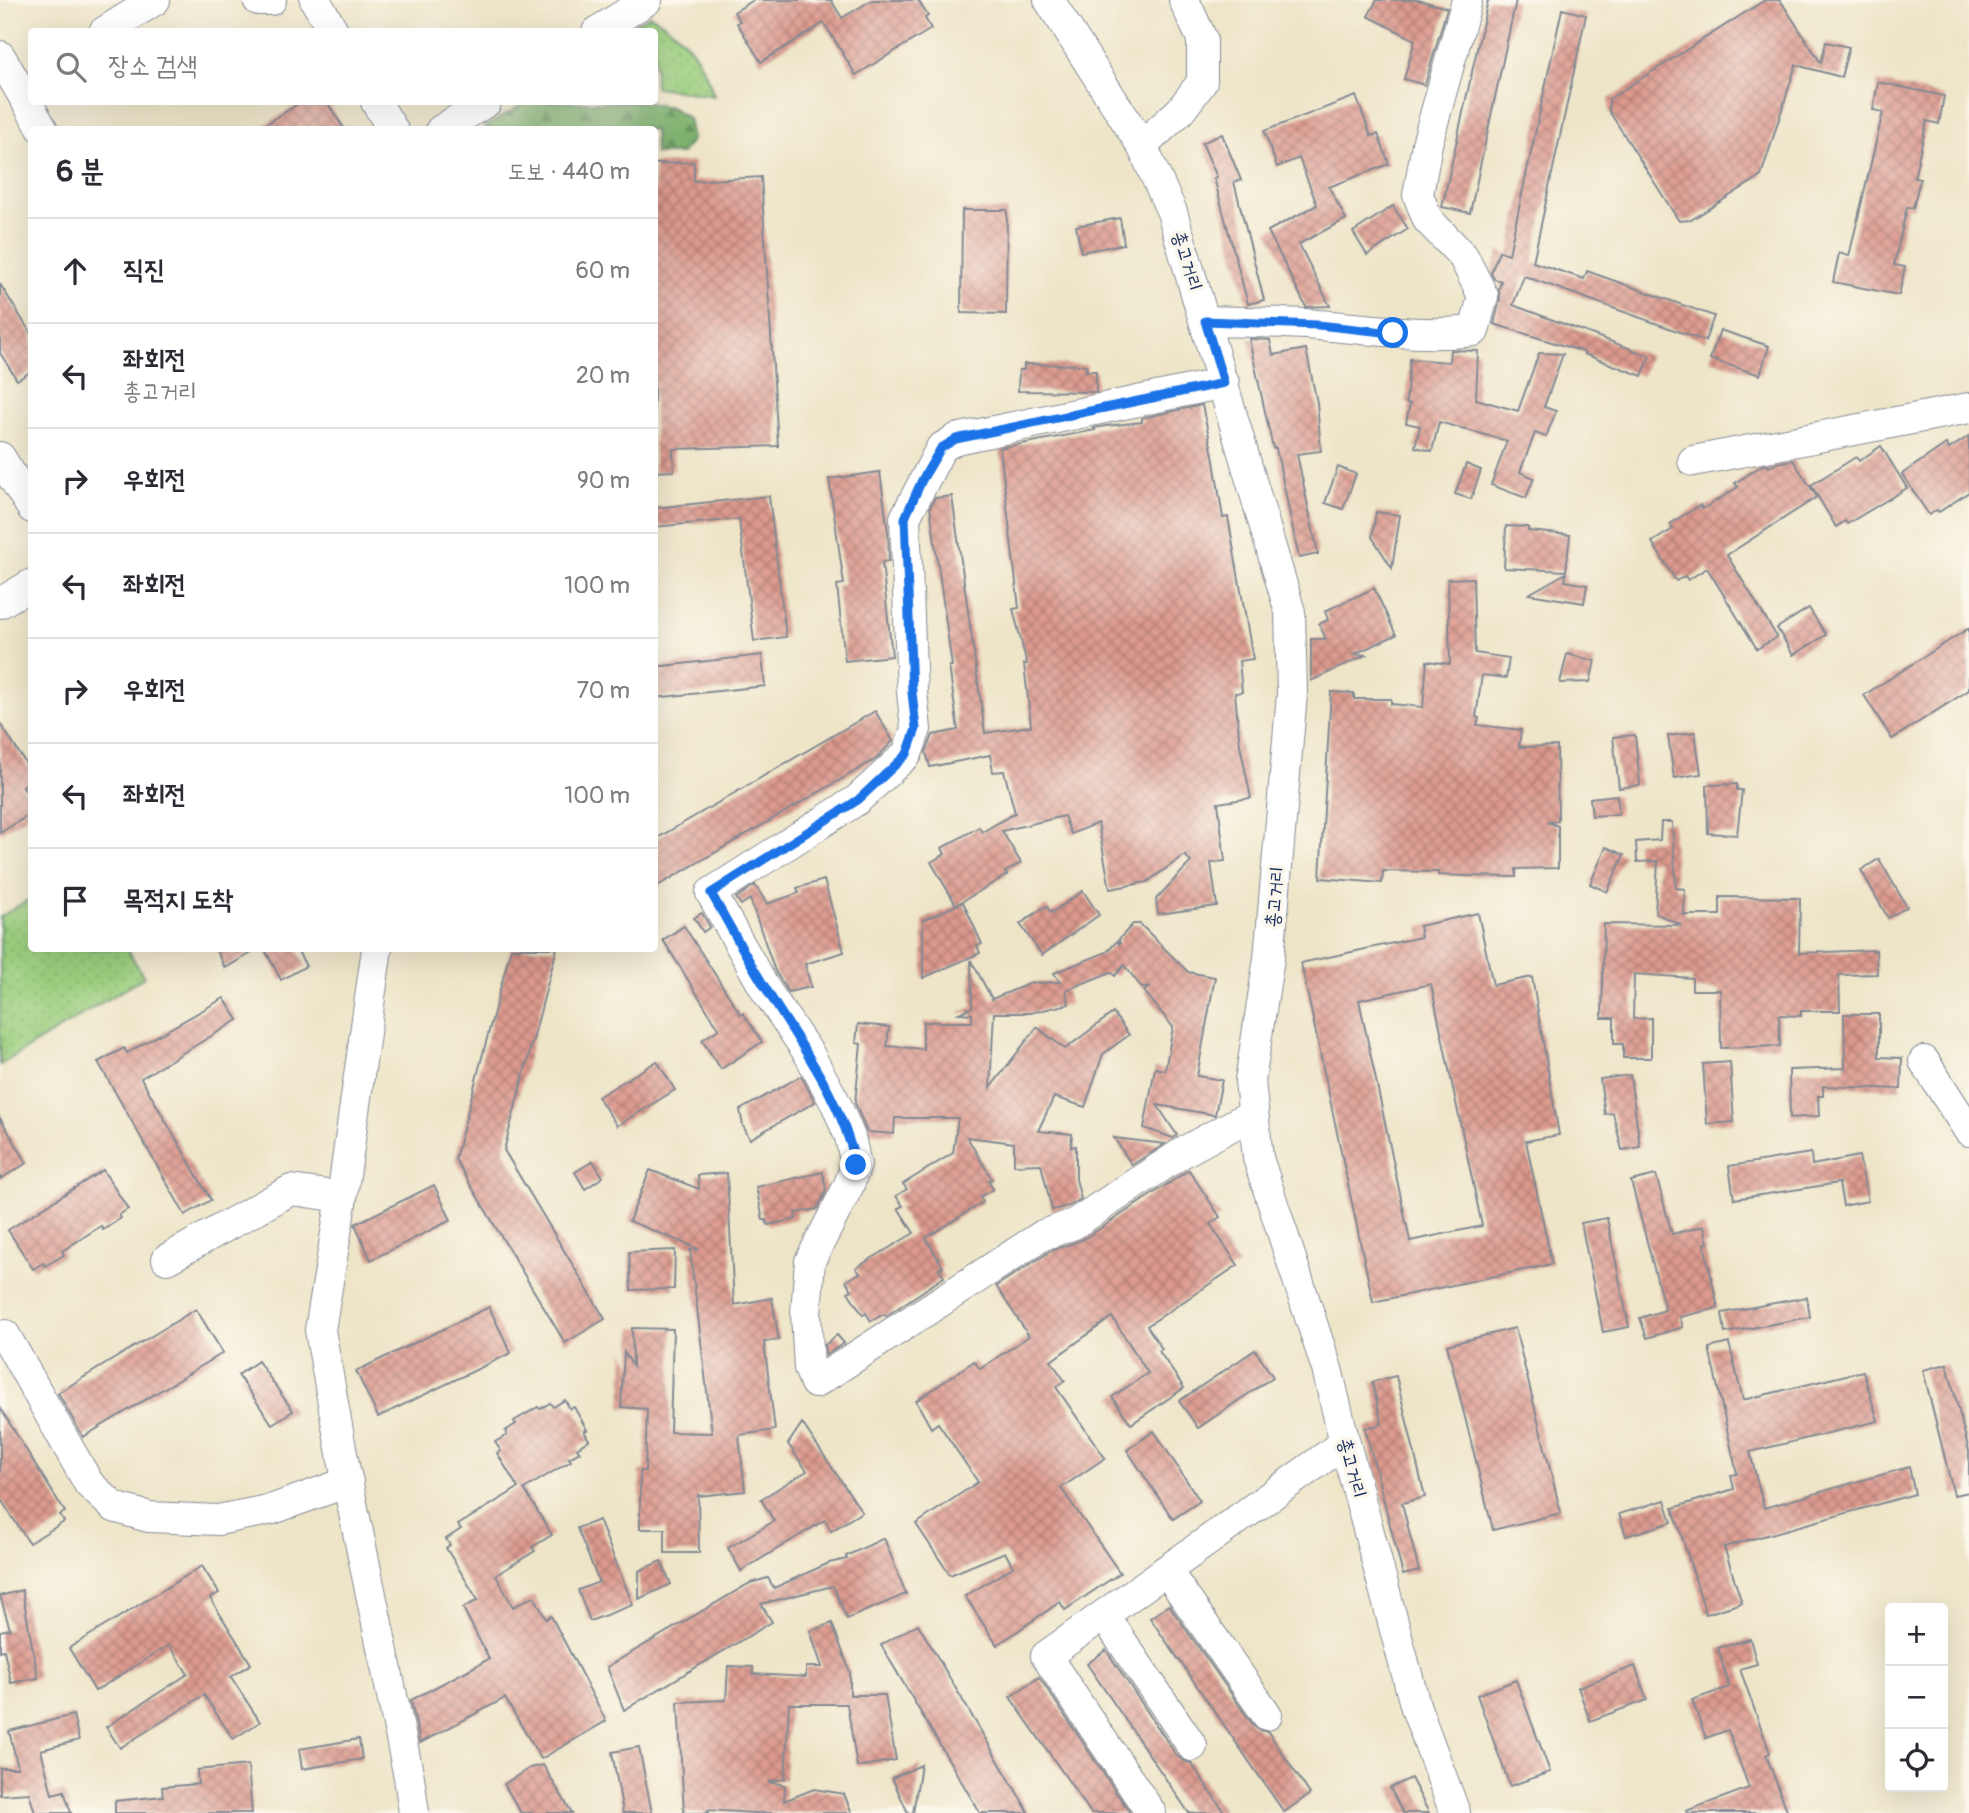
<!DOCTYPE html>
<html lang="ko">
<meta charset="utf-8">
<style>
:root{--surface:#fff;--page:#f2f2f3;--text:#2b2b33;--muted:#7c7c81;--line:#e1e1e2}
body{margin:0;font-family:Pangolin,"Poor Story",sans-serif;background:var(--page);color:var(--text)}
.controls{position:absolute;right:21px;bottom:21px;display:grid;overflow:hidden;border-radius:7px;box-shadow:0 7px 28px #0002}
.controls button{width:63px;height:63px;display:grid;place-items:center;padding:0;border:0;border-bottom:2px solid var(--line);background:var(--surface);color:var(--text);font:35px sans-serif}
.stop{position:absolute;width:21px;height:21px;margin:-16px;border:5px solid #1a73e8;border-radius:50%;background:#fff}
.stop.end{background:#1a73e8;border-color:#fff;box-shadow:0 2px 7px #0008}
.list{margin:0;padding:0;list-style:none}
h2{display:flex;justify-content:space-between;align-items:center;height:91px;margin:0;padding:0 28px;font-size:30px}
h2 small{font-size:23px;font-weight:400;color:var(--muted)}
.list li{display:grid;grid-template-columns:46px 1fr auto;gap:21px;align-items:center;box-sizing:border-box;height:105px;padding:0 28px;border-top:2px solid var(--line)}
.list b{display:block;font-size:26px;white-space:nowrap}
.list p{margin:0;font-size:23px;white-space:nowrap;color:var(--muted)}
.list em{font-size:23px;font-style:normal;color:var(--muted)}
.icon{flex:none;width:38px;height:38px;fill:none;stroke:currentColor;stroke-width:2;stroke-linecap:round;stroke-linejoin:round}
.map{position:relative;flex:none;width:1969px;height:1813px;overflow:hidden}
.search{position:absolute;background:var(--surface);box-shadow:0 7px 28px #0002;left:28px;top:28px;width:630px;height:77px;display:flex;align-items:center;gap:18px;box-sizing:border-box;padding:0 24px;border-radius:7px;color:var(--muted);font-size:26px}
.panel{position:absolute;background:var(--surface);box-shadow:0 7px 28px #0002;left:28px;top:126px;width:630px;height:826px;border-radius:7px}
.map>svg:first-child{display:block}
</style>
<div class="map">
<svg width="1969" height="1813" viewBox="0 0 1969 1813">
<defs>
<pattern id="grass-dots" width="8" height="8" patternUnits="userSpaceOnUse" patternTransform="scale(1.75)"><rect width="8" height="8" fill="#9acd7d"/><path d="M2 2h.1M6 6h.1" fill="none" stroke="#84b06e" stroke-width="1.8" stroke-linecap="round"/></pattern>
<pattern id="forest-firs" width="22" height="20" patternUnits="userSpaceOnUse" patternTransform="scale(1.75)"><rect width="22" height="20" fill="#7bb06c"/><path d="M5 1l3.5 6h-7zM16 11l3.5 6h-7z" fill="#64905c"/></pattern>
<pattern id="building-cross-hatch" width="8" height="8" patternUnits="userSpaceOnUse" patternTransform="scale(1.75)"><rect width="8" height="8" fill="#dd9a8e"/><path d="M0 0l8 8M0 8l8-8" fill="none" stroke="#b27e77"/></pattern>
</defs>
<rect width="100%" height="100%" fill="#fbf7ec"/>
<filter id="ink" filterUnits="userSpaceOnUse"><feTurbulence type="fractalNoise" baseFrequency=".0143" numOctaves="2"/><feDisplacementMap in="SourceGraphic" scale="14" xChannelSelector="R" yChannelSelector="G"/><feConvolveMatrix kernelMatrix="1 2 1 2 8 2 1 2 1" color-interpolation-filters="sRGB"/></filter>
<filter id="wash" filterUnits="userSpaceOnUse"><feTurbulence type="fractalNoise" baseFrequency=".00686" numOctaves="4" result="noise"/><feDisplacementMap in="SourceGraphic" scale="28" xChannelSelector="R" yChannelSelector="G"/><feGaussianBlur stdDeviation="1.57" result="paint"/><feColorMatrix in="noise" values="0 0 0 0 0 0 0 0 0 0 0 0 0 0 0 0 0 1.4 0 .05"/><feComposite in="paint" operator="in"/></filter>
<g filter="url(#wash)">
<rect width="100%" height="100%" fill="#eee5c8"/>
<g fill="url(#grass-dots)" stroke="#5a7e6e" stroke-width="2">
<path d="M650 15C685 34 702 58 714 96L655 87 654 32H620Z"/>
<path d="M31 898 32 948 127 949 144 977 0 1065V917Z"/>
</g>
<path fill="url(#forest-firs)" stroke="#4b7065" stroke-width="2" d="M527 102H643L670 107 688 118 692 139 681 154H655L654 130 484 129 486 126Z"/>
<g id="blocks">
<g fill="url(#building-cross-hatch)" fill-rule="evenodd">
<path d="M754 0H831L842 18 872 0H918L928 16 925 18 931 29 856 75 824 23 761 62 737 23 740 21 734 12Z"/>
<path d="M1377 0H1418L1447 8 1425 85 1404 79 1415 40 1368 16Z"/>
<path d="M1488 0H1516L1470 213 1442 207Z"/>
<path d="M1765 0H1779L1782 3 1821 63 1826 42 1849 47 1841 77 1796 65 1761 176 1691 220 1679 221 1609 111V99Z"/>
<path d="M1562 9 1586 15 1533 262 1584 279 1587 271 1714 316 1705 341 1524 276 1513 305 1650 356 1642 376 1584 354V352L1494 324 1500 300 1499 289 1501 281 1494 279 1491 273 1499 251 1509 254Z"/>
<path d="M1878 82 1944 96 1939 124 1927 121 1914 178 1920 179 1913 208 1907 207 1894 265 1905 267 1899 295 1833 282 1839 253 1849 256 1883 112 1873 110Z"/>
<path d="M1356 96 1371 136 1378 134 1389 164 1329 187 1346 219 1299 244 1330 306 1306 307 1268 231 1317 205 1299 158 1277 167 1264 131Z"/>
<path d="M301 102H327L345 130H257Z"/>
<path d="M1222 134 1241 180 1234 182 1264 300 1248 304 1214 178 1217 177 1202 143Z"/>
<path d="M694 162V181L761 177 778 446 673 449 674 471 654 472V164Z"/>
<path d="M1393 206 1408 229 1367 255 1353 232Z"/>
<path d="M962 210H1007L1006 314 961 313Z"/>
<path d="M1120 218 1124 244 1081 252 1076 226Z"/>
<path d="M0 284 32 335V371L17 380 0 353Z"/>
<path d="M1720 330 1769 346 1760 375 1710 359Z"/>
<path d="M1249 339 1270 340 1273 355 1306 349 1317 403 1321 451 1297 454 1318 554 1299 558 1276 448H1273Z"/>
<path d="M1450 350 1478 351 1476 399 1518 411 1539 353 1563 354 1544 407 1556 411 1546 437 1535 433 1520 472 1534 478 1526 498 1491 485 1507 441 1439 422 1432 451 1415 447 1420 426 1406 423 1410 404 1406 403 1410 359 1449 362Z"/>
<path d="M1024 364 1087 365 1086 371H1096V392L1018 391 1019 370H1024Z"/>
<path d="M1202 405 1213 455 1223 518 1228 517 1253 659 1239 661 1242 692 1235 693 1240 745 1251 798 1218 803 1225 861 1211 863 1217 906 1158 914 1156 899 1191 862 1185 855 1147 882 1110 889 1098 823 1071 834 1064 816 1002 831 1021 863 1005 872 1007 875 956 905 931 862 945 854 942 848 979 827 982 832 1015 813 1004 771 993 772 990 755 930 767 926 752 933 735 958 730 949 666H952L930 507 935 498 952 496 985 733 1031 726 1024 664H1027L1013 609 1019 608 1000 448 1095 430 1094 428 1106 426 1142 422V418Z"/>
<path d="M1969 436V492L1939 512 1937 510 1929 515 1902 474 1946 444 1949 449Z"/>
<path d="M1881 446 1907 488 1847 524 1845 521 1836 527 1811 485 1856 457 1859 461Z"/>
<path d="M1793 460 1817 497 1727 555 1777 637 1757 649 1707 568 1688 580 1685 576 1676 581 1652 542 1673 529 1670 524 1700 505 1703 509 1738 487 1735 483 1763 465H1768L1769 467 1777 463Z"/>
<path d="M1466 464 1481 470 1471 499 1455 494Z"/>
<path d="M1338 467 1356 474 1343 509 1325 503Z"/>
<path d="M880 472 888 532 889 561 882 562 892 656 845 661 837 585 844 584 829 479Z"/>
<path d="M769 496 786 637 754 641 739 519 654 527V508Z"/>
<path d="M1376 512 1400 515 1392 568 1372 537Z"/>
<path d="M1506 526 1528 527V531L1570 535 1566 571 1504 568Z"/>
<path d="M1566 573 1565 581 1587 585 1584 603 1529 594Z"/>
<path d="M1473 578 1475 653 1509 658 1506 678 1482 675 1476 717 1479 718 1477 725 1521 730 1519 747 1557 746 1558 821 1548 822 1558 826V868L1516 869V877L1465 876 1438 875V872L1383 871 1382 883 1320 878 1331 692 1354 693V699H1391V704L1423 707 1427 661 1450 664 1448 579Z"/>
<path d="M1374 588 1396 635 1354 654 1366 655 1311 681V639H1326L1319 624 1328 620 1325 611Z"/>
<path d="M1809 608 1826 635 1793 655 1777 628Z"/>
<path d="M1969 628V690L1892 739 1864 695Z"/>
<path d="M1567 654 1595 661 1590 682 1560 683Z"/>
<path d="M762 655 765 686 654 698V667Z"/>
<path d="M875 711 893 741 876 759 654 888V840Z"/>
<path d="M0 723 32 773V780L22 786 32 800V813L0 833Z"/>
<path d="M1695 732 1701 774 1674 778 1668 736Z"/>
<path d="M1635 735 1640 785 1619 788 1613 737Z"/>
<path d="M1737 784V790H1742L1737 835 1708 833 1707 785Z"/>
<path d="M1617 795 1619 814 1592 816 1590 798Z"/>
<path d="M1661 822H1672L1676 888 1685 889 1684 915H1720V897L1800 898 1799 953 1876 950 1877 974 1839 975 1840 1011H1801V1016L1779 1015 1780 1046 1721 1048 1720 990H1692V978L1634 974 1633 1019 1651 1018V1058H1623V1044H1614V1018H1602L1604 924 1681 925 1655 913 1658 861 1637 862 1636 842 1660 840Z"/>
<path d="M1606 847 1624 855 1607 892 1590 884Z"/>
<path d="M1879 859 1907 907 1888 918 1861 870Z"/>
<path d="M824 880 844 952 805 964 811 987 788 992 775 971 750 899 741 905 736 898 755 885 767 904 799 893 797 888Z"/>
<path d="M1083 891 1099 915 1042 955 1020 924 1046 906 1051 913Z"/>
<path d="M963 902 982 944 977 946 980 953 923 978V920Z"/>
<path d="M702 913 710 927 703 932 694 918Z"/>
<path d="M1478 913 1493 985 1532 977 1559 1135 1526 1141 1552 1264 1373 1302 1301 963 1421 937 1419 926ZM1431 984 1482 1226 1410 1241 1359 1000Z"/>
<path d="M1133 924H1140L1188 972 1215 977 1197 1076 1222 1080 1215 1115 1157 1105 1177 1135 1173 1138 1144 1128 1155 1068 1165 1070 1173 1027 1144 991 1150 987 1142 988 1124 965 1115 976 1111 972 1066 990 1069 1004 1030 1013H994L990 1088 1037 1027 1065 1049 1113 1013 1129 1035 1103 1054 1085 1107 1054 1097 1038 1131 1072 1134 1071 1147 1076 1146V1179L1081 1199 1069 1206 1052 1210 1041 1164 1014 1165V1143L967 1137 992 1179 988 1181 993 1189 980 1197 983 1202 926 1238 943 1267 939 1269 944 1277 886 1316 884 1314 871 1321 866 1313 863 1315 848 1292 852 1290 846 1281 860 1273 856 1268 914 1233 898 1208 903 1206 896 1196 907 1189 903 1184 953 1153 958 1118H895L894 1134 867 1132 855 1103 861 1044 856 1043 858 1024 889 1027 887 1046 923 1049V1022H972V1014L959 1013 972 1007 971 960 992 999 1031 983 1060 982 1054 973 1107 952 1117 941 1120 945 1119 939Z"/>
<path d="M684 926 741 1015 743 1013 762 1042 721 1069 702 1040 719 1029 663 940Z"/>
<path d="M215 948H260L225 968Z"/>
<path d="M264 948H296L306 966 281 980Z"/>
<path d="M511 948H557L504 1150 605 1319 565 1343 455 1159Z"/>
<path d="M224 998 238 1020 141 1078 211 1200 185 1215 98 1062 124 1048 127 1053Z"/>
<path d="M1844 1014H1879V1057L1902 1058 1901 1089 1823 1086V1096H1818L1819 1116 1790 1118 1789 1070 1845 1068Z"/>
<path d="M657 1061 675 1090 617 1126 598 1097Z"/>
<path d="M1730 1062 1734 1122 1707 1124 1703 1064Z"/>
<path d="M1630 1075 1640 1147 1622 1150 1613 1113 1605 1114 1600 1079Z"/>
<path d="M801 1076 815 1102 750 1139 743 1126 740 1110Z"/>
<path d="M0 1118 27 1163 0 1179Z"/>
<path d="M1114 1138 1165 1144 1132 1165Z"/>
<path d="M1811 1153 1812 1165 1859 1156 1868 1201 1843 1206 1839 1183 1734 1199 1729 1166Z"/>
<path d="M593 1161 603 1177 585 1189 575 1172Z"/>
<path d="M103 1170 128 1209 119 1215 121 1218 103 1230 101 1226 62 1251 64 1255 45 1266 43 1263 33 1269 8 1230Z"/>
<path d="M650 1170 699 1189 698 1175 727 1173 734 1305 772 1298 779 1340 764 1342 775 1430 739 1435 745 1491 699 1496 698 1494 699 1553H665V1529H640V1471H645L647 1409 621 1407 624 1352 633 1366 632 1328 673 1329 670 1432 712 1433 690 1250 699 1249 629 1221Z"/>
<path d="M1189 1170 1220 1217 1210 1224 1238 1265 1147 1326 1162 1349 1159 1351 1184 1388 1131 1424 1112 1397 1148 1373 1112 1317 1051 1361 1065 1381 1056 1387 1105 1458 1061 1488 1120 1573 1065 1610 1060 1602 997 1645 965 1596 1013 1567 1005 1552 950 1575 916 1524 978 1482 938 1423 931 1428 916 1401 974 1361 980 1369 1029 1336 996 1286 1051 1251 1084 1239Z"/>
<path d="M823 1172 826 1191 817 1209 795 1213 796 1219 768 1225 766 1220H763L756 1187Z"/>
<path d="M1656 1175 1672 1234 1704 1226 1708 1243 1704 1244 1718 1308 1680 1317 1683 1327 1647 1338 1640 1318 1665 1310 1631 1181Z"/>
<path d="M434 1185 451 1220 371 1260 355 1224Z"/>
<path d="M1607 1218 1629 1327 1603 1332 1581 1223Z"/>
<path d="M675 1250 674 1289 631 1290 629 1252Z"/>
<path d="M1807 1297 1810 1317 1725 1333 1722 1313Z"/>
<path d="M489 1307 511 1353 378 1417 356 1371Z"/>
<path d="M196 1309 223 1353 83 1437 58 1393Z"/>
<path d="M1515 1328 1561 1513 1493 1530 1447 1345Z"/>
<path d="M837 1335 844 1343 826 1355 825 1345Z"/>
<path d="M1729 1343 1743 1400 1863 1371 1878 1421 1750 1452 1764 1508 1909 1467 1915 1494 1724 1547 1742 1603 1706 1614 1673 1508 1734 1489 1731 1475 1737 1474 1709 1348Z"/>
<path d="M1255 1350 1273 1377 1198 1428 1179 1401Z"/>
<path d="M258 1361 293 1411 272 1424 238 1375Z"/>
<path d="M1947 1364 1969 1451V1492L1954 1495 1923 1370Z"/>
<path d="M1396 1376 1425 1497 1402 1503 1419 1571 1403 1575 1365 1428 1382 1424 1372 1382Z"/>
<path d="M565 1400 570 1409 574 1407 587 1430 584 1431 589 1440 577 1448 580 1452 569 1458 571 1461 524 1489 552 1535 532 1547 535 1551 496 1575 513 1607 534 1596 546 1619 551 1616 606 1721 541 1759 505 1698 420 1743 411 1700 489 1659 463 1608 478 1600 446 1548 450 1545 446 1539 461 1529 458 1525 518 1488 497 1453 501 1451 495 1442 507 1435 505 1431 516 1424 514 1421 538 1407 540 1409 550 1403 553 1407Z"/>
<path d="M0 1408 65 1512 60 1515 64 1522 29 1543 0 1498Z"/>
<path d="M802 1423 862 1512 831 1531 825 1520 741 1571 728 1548 774 1521 761 1499 807 1471 788 1444Z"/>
<path d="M1154 1431 1200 1501 1173 1519 1127 1450Z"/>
<path d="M1665 1500 1672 1522 1626 1536 1619 1514Z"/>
<path d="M599 1520 633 1605 590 1621 578 1590 599 1582 577 1528Z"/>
<path d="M884 1538 906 1594 847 1619 833 1586 761 1604 772 1622 624 1710 607 1667 750 1583 768 1578 774 1588 829 1563 847 1559 846 1556Z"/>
<path d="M661 1561 671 1584 639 1599V1571Z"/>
<path d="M202 1566 219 1593 210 1598 251 1664 231 1677 260 1722 233 1739 204 1695 120 1748 106 1727 188 1674 169 1645 95 1691 69 1648Z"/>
<path d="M22 1590 38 1678 11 1683 4 1650 0 1651V1631L10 1629 0 1596Z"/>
<path d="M1169 1605 1253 1725 1259 1730 1268 1732 1310 1794 1284 1812 1150 1618Z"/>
<path d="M832 1623 850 1672V1695H885L896 1760 857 1767 847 1704H789L785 1779 768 1782 785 1785 784 1801 814 1789 844 1794 852 1813H753L708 1810 709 1813H684L678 1702 726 1700 728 1666 753 1667V1674L806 1677V1667H822L810 1631Z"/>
<path d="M918 1624 1029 1813H980L881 1645Z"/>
<path d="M1750 1639 1757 1664 1740 1669 1770 1753 1766 1755 1788 1813H1687L1686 1811 1749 1788 1728 1730 1706 1738 1692 1700 1729 1687 1718 1648Z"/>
<path d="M1106 1650 1177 1756 1184 1761 1191 1763 1225 1813H1189L1087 1664Z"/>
<path d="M1635 1666 1647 1700 1590 1721 1578 1687Z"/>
<path d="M1039 1677 1130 1813H1091L1010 1697Z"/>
<path d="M1516 1680 1550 1772 1510 1786 1477 1695Z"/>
<path d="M73 1715 79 1740 41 1750 52 1794 64 1791 71 1813H35L29 1793 0 1795V1768H18L9 1731Z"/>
<path d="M359 1739 362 1759 302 1769 299 1749Z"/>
<path d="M639 1747 652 1813H623L612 1752Z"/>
<path d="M248 1765 252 1813H115V1801L163 1796 162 1787 198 1784 197 1770Z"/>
<path d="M543 1765 572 1813H521L504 1784 530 1768Z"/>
<path d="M921 1765 913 1813H908L892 1778Z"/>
<path d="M1411 1778 1429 1813H1403L1390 1788Z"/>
</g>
</g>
</g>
<g filter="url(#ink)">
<use href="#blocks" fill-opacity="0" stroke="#848a93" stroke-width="2"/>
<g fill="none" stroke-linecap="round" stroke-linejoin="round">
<defs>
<g id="minor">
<path d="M258 0H271"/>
<path d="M315 0 334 32"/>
<path d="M1049 0 1142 146 1172 212 1290 612 1292 694 1269 958 1250 1081 1258 1158 1327 1369 1345 1443 1416 1708 1455 1813"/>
<path d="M104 32 155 0"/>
<path d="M597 32 647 0"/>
<path d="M0 56 43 130"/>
<path d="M376 102 393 130"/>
<path d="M441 130 486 102"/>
<path d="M1142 146 1181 110 1202 82V39L1184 0"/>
<path d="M1205 321C1243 322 1281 322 1318 325 1372 329 1420 337 1474 331L1483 296 1463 256 1428 220 1418 195 1427 144 1467 0"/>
<path d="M1224 383 956 439 941 448 905 518 912 692 916 729 907 754 857 800 711 893 765 989 809 1054 836 1104 850 1137 856 1165 848 1187 810 1261 806 1313 809 1368 815 1383 1043 1235 1074 1224 1185 1151 1253 1114"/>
<path d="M0 457 32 508"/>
<path d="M1693 461 1969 408"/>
<path d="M0 603 32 584"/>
<path d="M377 948 342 1197 320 1330 344 1465 409 1777 414 1813"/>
<path d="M1924 1061 1969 1131"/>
<path d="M167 1259 291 1190 342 1197"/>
<path d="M5 1335 89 1484 114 1507 149 1517 218 1520 273 1509 348 1482"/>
<path d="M1166 1570 1267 1715"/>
<path d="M1104 1615 1192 1746"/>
<path d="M1151 1813 1046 1656 1345 1443"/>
</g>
</defs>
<use href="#minor" stroke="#848a93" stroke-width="32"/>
<use href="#minor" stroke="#fff" stroke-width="30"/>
</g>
</g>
<g fill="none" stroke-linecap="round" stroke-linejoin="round" filter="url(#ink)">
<path stroke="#1a73e8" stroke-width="9" d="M856 1165C841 1097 800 1045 765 987 746 957 729 924 711 893L858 800 907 754 916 729 912 692 905 518 922 480 941 448 956 439 1224 383 1205 321 1318 325 1393 333"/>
</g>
<g text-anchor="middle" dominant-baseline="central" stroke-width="7" stroke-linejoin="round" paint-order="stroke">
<g font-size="19" fill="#1b2f5e" stroke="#fbf7ec">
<text transform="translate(1187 261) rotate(73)">총고거리</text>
<text transform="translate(1275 897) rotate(-85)">총고거리</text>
<text transform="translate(1352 1468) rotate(75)">총고거리</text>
</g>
</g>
</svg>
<div class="controls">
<button>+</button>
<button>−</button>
<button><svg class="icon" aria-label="locate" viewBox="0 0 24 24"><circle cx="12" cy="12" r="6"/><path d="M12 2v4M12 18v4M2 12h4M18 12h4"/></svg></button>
</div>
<div class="stop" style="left:1393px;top:333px"></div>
<div class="stop end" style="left:856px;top:1165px"></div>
<div class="search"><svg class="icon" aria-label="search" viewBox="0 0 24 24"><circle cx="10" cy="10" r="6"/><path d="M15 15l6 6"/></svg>장소 검색</div>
<section class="panel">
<h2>6 분<small>도보 · 440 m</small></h2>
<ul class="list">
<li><svg class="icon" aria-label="ahead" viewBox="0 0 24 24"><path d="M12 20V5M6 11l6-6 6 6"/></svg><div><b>직진</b></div><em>60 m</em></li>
<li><svg class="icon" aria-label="left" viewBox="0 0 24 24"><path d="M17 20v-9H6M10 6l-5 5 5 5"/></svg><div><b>좌회전</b><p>총고거리</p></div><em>20 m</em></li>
<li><svg class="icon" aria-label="right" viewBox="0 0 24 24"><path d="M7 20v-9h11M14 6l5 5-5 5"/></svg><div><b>우회전</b></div><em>90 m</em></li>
<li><svg class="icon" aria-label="left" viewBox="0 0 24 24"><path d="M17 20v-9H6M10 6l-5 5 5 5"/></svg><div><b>좌회전</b></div><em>100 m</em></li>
<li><svg class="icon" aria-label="right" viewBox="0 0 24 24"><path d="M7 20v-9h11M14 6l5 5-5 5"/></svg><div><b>우회전</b></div><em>70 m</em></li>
<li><svg class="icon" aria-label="left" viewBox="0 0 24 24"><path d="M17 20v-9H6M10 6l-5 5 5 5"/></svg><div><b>좌회전</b></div><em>100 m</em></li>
<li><svg class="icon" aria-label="arrive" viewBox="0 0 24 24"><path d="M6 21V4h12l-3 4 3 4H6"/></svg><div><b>목적지 도착</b></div></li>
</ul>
</section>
</div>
